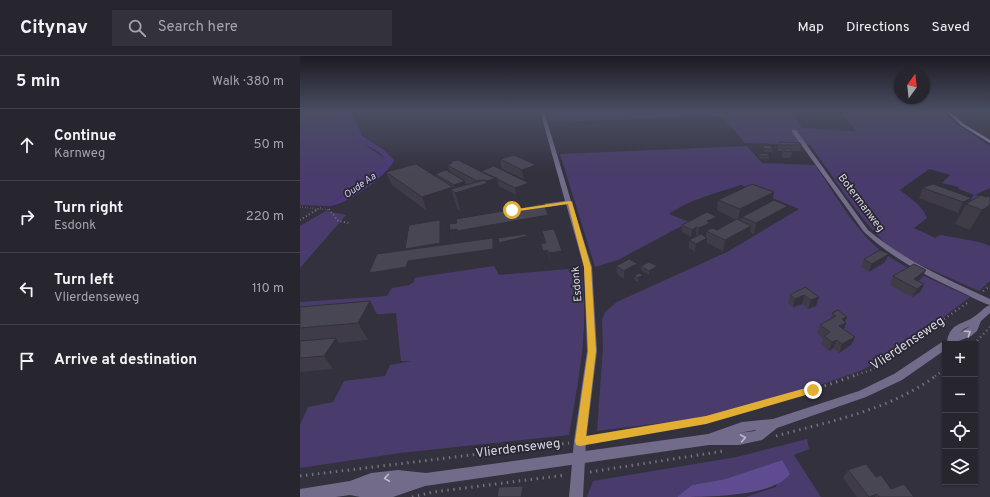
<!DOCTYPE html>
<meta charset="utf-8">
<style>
:root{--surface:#27252e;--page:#33313a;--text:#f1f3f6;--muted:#a4a5aa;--line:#43424a}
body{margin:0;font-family:Overpass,sans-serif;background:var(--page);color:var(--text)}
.controls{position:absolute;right:12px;bottom:12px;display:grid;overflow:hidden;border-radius:0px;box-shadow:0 1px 3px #0004}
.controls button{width:36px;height:36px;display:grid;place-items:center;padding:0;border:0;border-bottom:1px solid var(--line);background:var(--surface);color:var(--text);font:20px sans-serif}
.compass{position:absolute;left:594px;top:12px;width:36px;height:36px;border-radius:50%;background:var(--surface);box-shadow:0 1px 3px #0004;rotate:15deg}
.stop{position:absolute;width:12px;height:12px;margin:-9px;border:3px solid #e2af34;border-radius:50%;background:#fff}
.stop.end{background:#e2af34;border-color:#fff;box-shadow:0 1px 4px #0008}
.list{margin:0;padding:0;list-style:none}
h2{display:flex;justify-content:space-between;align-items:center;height:52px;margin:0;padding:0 16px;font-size:17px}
h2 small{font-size:13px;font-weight:400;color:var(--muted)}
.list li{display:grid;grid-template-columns:26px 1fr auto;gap:12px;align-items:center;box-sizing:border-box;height:72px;padding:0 16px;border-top:1px solid var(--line)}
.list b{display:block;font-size:15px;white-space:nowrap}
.list p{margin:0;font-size:13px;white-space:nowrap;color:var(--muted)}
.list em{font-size:13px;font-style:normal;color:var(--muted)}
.icon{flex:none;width:22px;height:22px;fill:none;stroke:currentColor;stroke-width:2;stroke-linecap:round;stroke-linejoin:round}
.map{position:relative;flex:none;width:690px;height:441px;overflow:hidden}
header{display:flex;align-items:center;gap:24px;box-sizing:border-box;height:56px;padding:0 20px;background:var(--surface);border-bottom:1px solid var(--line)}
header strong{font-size:19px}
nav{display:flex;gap:22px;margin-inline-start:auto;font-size:14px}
.search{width:280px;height:36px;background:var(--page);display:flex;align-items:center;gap:10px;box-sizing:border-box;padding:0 14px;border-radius:0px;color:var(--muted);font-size:15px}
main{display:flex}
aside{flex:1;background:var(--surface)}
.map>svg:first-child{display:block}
</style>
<header>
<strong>Citynav</strong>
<div class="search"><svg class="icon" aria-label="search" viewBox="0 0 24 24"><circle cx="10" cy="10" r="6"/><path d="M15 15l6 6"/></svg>Search here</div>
<nav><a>Map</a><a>Directions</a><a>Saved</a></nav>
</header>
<main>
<aside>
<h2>5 min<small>Walk · 380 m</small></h2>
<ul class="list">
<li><svg class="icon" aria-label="ahead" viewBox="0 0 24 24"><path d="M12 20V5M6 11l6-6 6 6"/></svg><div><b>Continue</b><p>Karnweg</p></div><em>50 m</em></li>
<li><svg class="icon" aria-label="right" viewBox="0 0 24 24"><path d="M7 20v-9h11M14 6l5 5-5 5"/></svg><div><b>Turn right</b><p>Esdonk</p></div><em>220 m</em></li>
<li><svg class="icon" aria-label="left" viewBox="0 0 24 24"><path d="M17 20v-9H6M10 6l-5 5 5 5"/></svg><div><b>Turn left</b><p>Vlierdenseweg</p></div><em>110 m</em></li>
<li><svg class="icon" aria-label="arrive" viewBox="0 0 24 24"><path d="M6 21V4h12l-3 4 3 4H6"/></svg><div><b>Arrive at destination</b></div></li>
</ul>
</aside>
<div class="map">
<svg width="690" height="441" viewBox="0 0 690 441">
<rect width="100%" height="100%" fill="#34313e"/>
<g fill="#493c6c">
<path d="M13 55H46L53 80 85 103 86 107 63 128 26 150 0 149V57Z"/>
<path d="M247 55H492L502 72 556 75 540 55H642L655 67 690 90V132L675 139 690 144 665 149 674 139 659 133 658 131 642 127 650 119 629 113 600 134C610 142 623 150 627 162L614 172 635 182 641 179 679 186 690 190V225L679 235 601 200C567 176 535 123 510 89L445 87 422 60 250 66Z"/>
<path d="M447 90 462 107 515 109C534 136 554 173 580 194 606 214 640 227 670 241L596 297 560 315 477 344 436 355 401 362 297 375 303 291 302 264 305 256 317 246 427 196 499 153 441 129C417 137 390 143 369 158L389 166 318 204 295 211 260 98Z"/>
<path d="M26 155 46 159 0 212V170Z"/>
<path d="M194 210 199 219 280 212C291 267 278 325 269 379L100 397 0 412V369L8 351 33 346 44 325 85 320 90 309 112 305H101L96 257 0 264V246L87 240 92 232 110 229 113 222Z"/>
<path d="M507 383 509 393 494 399 521 441H446L476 431 482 404 425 423 392 429 377 441H287L293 425 437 401Z"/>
</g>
<path fill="#5e4b90" d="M482 404 490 418C473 441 407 441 377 441L392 429 425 423Z"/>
<path fill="#4c387b" d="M46 55H52L62 80 84 94 94 104C89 119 41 153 26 150L63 128 86 107C84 92 60 91 53 79 49 73 48 63 46 55Z"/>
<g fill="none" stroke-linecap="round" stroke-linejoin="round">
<g stroke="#72707b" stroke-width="1.5" stroke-dasharray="0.5 2" stroke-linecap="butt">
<path d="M0 151 30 154"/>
<path d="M16 154 22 151"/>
</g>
<g stroke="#72707b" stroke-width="2" stroke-dasharray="1 2.5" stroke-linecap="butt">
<path d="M29 153 38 165 49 167"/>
<path d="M0 164 18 153"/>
</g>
<g stroke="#72707b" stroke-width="2.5" stroke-dasharray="1 3.5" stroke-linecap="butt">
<path d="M683 235 690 230"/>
<path d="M674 288 690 271"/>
<path d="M553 320 571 314 670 245"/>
<path d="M635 320 645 313"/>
</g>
<g stroke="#72707b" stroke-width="3" stroke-dasharray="1.5 4.5" stroke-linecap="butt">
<path d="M476 380C531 365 590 354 637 319"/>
<path d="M291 383 406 364 513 334 556 319"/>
<path d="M290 416 424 395"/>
<path d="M0 420 269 387"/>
<path d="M112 441 133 436 266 419"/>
</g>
<g fill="#726b8a" fill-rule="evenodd">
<path d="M240 55H244L271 145 273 146 272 147 292 211 297 295 286 385 283 441H269L274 385 287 295 284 211 266 148 235 153 232 151 235 149 265 145Z"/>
<path d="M492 74H496L568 174C605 205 647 223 690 243V249C679 246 669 239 659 235 624 219 592 202 564 176L492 76Z"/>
</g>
<path fill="#726b8a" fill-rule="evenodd" d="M690 249V257L681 265 677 275 671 280 654 287 645 288V294L602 324 566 341 477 372 462 384 439 389H409L125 430 93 441H60L50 439 36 441H0V433L50 425 71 417 98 414 126 417 408 378 442 366 473 363 559 335 594 318 642 286H647C650 266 663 269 675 260 680 257 684 251 690 249ZM670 270 660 277 664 273ZM456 374 455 375 438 377Z"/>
<path fill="#958abb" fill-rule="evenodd" d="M645 55H649L664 68 690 84V87L662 70Z"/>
</g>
<g fill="#3f3c48" fill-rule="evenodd">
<path d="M479 86 501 89 500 95H492L491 102H483L482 99 483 95H478V92Z"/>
<path d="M463 89 473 93 472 96H464L463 92Z"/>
<path d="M460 97 469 100V103H460L459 100Z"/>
<path d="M200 103 236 109 237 118 224 123 202 113Z"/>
<path d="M150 106 181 116V115L229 127 230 134 216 139 199 130V132L190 135 192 146 161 156 157 152 155 145 127 155 92 129 86 116 136 121 135 118 150 116 147 109 151 108Z"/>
<path d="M623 132 670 146 686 141 690 140 670 174 655 168 663 154 658 157 619 142Z"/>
<path d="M418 144 472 145 488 150 485 160 454 178 450 176 449 181 423 195 407 187V189L395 196 389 192V184L398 180 396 179 391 181 382 176V169L416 168 409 171V173L417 174 436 164 417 154ZM406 176V181L401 178Z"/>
<path d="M140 164 144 175V189L154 188 150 174 250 173 262 195 263 202 250 205 249 202H245L241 188 245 187 242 175 227 178 229 188 201 195 198 183 194 184 197 197V208L115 221 113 227 77 233 69 217 106 194Z"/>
<path d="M564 203 585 206 569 216 561 211Z"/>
<path d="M316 210 338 216 332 218 324 223 317 218Z"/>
<path d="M341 210 357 215 349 219 341 214Z"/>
<path d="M334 220 343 223 338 226 334 224Z"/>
<path d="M593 220 622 222 619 225 624 228 620 236 612 241 590 229Z"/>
<path d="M505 231 516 250 508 253 502 248 493 251 488 247 490 239Z"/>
<path d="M0 251 79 262 68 284 39 287 44 295 33 313 0 316Z"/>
<path d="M532 257 547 261 545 266 546 267 544 273 555 281 551 289 539 297 533 292 529 295 521 288 523 283 517 277 520 269 530 264Z"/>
<path d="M548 414 576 421 591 433 614 441H557L543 422Z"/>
</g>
<g fill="#33313b">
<path d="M236 109 237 118 224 123 222 114Z"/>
<path d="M197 122 199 132 190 135 192 146 161 156 155 137 180 127Z"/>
<path d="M165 125 167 132 156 136 154 129Z"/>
<path d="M229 127 230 134 216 139 215 132Z"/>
<path d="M153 131 155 136 151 133 155 145 127 155 122 141Z"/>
<path d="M474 136 472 147 442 161V162L438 164 440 153Z"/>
<path d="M672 142 668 149 666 148 663 154 658 157 663 146Z"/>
<path d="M690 149V163L670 174 682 154Z"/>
<path d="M488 150 485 160 454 178 456 167Z"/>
<path d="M248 159 250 174 194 184 197 197V208L115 221 113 227 77 233 69 217 108 205 155 189 150 174Z"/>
<path d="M417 161 416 168 409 171V174L406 175V176L398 180 399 172 407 165Z"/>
<path d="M140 164 144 175V198L110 204 105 193Z"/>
<path d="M451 170 449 181 423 195 425 184Z"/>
<path d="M396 171V179L391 181 392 174Z"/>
<path d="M227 180 229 188 201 195 199 187Z"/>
<path d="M407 182V189L395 196 396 188Z"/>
<path d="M247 194 249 202H245L243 195Z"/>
<path d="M262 195 263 202 250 205 249 197Z"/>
<path d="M589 198 585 206 569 216 572 208Z"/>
<path d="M338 208V216L332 218 324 223V215L332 210Z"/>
<path d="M357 210V215L349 219V215Z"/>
<path d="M626 214 622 222 611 230 614 223Z"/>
<path d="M343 219V223L338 226V222Z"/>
<path d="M624 228 620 236 612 241 617 233Z"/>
<path d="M504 239 502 248 493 251 495 243Z"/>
<path d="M519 241 516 250 508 253 511 244Z"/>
<path d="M70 245 79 262 68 284 58 267Z"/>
<path d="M547 261 544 268 546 267 543 275 536 278 542 263Z"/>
<path d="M555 281 551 289 539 297 542 288Z"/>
<path d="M36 282 44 295 33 313 24 300Z"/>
<path d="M537 284 533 292 529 295 532 286Z"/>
<path d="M2 317 9 326 0 339V320Z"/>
<path d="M223 430 226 438 225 441H221Z"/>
<path d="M577 438 575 441H569Z"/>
</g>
<g fill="#494654" stroke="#33313b">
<path d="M479 86 500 87 501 89H480Z"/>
<path d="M463 89 471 90 473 93H464Z"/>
<path d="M483 93H491L492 96 484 95Z"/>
<path d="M460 97 469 98V100H460Z"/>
<path d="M214 99 236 109 222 114 200 103Z"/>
<path d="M158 104 192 121 197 122 186 125 184 124 177 125 147 109 152 107 150 106Z"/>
<path d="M116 108 153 131 122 141 86 116Z"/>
<path d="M194 110 229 127 215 132 197 123V122L194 121 181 115Z"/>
<path d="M146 114 165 125 154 129 135 118Z"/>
<path d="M184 124 188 127 155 137 151 133Z"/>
<path d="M452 128 474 136 440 153 418 144Z"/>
<path d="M633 128 672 142 663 146 623 132Z"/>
<path d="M681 139 686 141 690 140V149L682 154 666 148Z"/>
<path d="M474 144 488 150 456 167 442 161Z"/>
<path d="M244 148 248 159 157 175V173L150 174 149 168 157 167 156 163Z"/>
<path d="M407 156 417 161 407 165 410 167 399 172 396 171 392 174 382 169Z"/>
<path d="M437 163 451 170 425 184 406 175 412 172 417 174Z"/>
<path d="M140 164V187L105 193 109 169Z"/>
<path d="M254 173 262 195 249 197 247 194 243 195 241 188 246 187 242 175Z"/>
<path d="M226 178 227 180 199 187 198 182Z"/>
<path d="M401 178 407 182 396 188 389 184Z"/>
<path d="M193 182V193L108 205 106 211 69 217 77 198Z"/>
<path d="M580 194 589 198 572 208 564 203Z"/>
<path d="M329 203 338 208 332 210 324 215 316 210Z"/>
<path d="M349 206 357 210 349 215 341 210Z"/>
<path d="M614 208 626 214 614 223 624 228 617 233 593 220Z"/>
<path d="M339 217 343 219 338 222 334 220Z"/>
<path d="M505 231 519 241 511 244 504 239 495 243 490 239Z"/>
<path d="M70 245 58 267 0 272V251Z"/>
<path d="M538 254 547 261 542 263 546 267 539 270 555 281 542 288 537 284 532 286 524 280 530 276 520 269 536 260 532 257Z"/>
<path d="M36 282 24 300 0 302V285Z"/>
<path d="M566 408 576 421 581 419 591 433 604 428 614 441H579L577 438 569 441 548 414Z"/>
<path d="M223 430 221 441H197L199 431Z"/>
</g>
<defs><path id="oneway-chevron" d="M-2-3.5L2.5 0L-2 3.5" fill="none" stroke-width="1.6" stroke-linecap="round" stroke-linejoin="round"/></defs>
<g stroke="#bebcca">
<use href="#oneway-chevron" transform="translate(668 277) rotate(-34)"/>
<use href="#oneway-chevron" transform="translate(443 382) rotate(-10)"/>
<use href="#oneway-chevron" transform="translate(87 422) rotate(172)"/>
</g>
<linearGradient id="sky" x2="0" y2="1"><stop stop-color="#1d1b22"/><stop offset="0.47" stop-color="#4a4e63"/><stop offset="1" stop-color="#4a4e63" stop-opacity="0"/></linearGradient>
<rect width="690" height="117" fill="url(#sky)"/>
<path fill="#e2af34" d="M270 145 272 146 291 211 296 295 286 380 406 360 513 330 516 331V336L406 368 280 390 276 389 275 385 288 295 284 211 268 148 212 156 210 154Z"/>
<g text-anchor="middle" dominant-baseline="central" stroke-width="3.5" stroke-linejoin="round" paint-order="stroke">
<g font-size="10" font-style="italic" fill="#d4ccf4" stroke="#2a2734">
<text transform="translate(60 130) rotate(-35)">Oude Aa</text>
</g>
<g font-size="11" fill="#d8d7e0" stroke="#2a2734">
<text transform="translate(561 147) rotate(53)">Botermanweg</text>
<text transform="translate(277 228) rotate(-95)">Esdonk</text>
</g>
<g font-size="13" fill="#d8d7e0" stroke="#2a2734">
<text transform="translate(608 288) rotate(-34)">Vlierdenseweg</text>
<text transform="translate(218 393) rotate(-7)">Vlierdenseweg</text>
</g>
</g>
</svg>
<div class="controls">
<button>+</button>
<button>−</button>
<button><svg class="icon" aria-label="locate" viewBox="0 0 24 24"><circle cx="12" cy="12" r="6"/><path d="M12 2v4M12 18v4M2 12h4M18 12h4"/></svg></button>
<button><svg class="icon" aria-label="layers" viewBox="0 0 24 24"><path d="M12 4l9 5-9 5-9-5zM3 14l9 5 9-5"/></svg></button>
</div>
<svg class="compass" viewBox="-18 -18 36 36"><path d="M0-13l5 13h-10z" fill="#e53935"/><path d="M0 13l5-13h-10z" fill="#a4a5aa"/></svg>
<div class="stop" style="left:212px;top:154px"></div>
<div class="stop end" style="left:513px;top:334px"></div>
</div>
</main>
